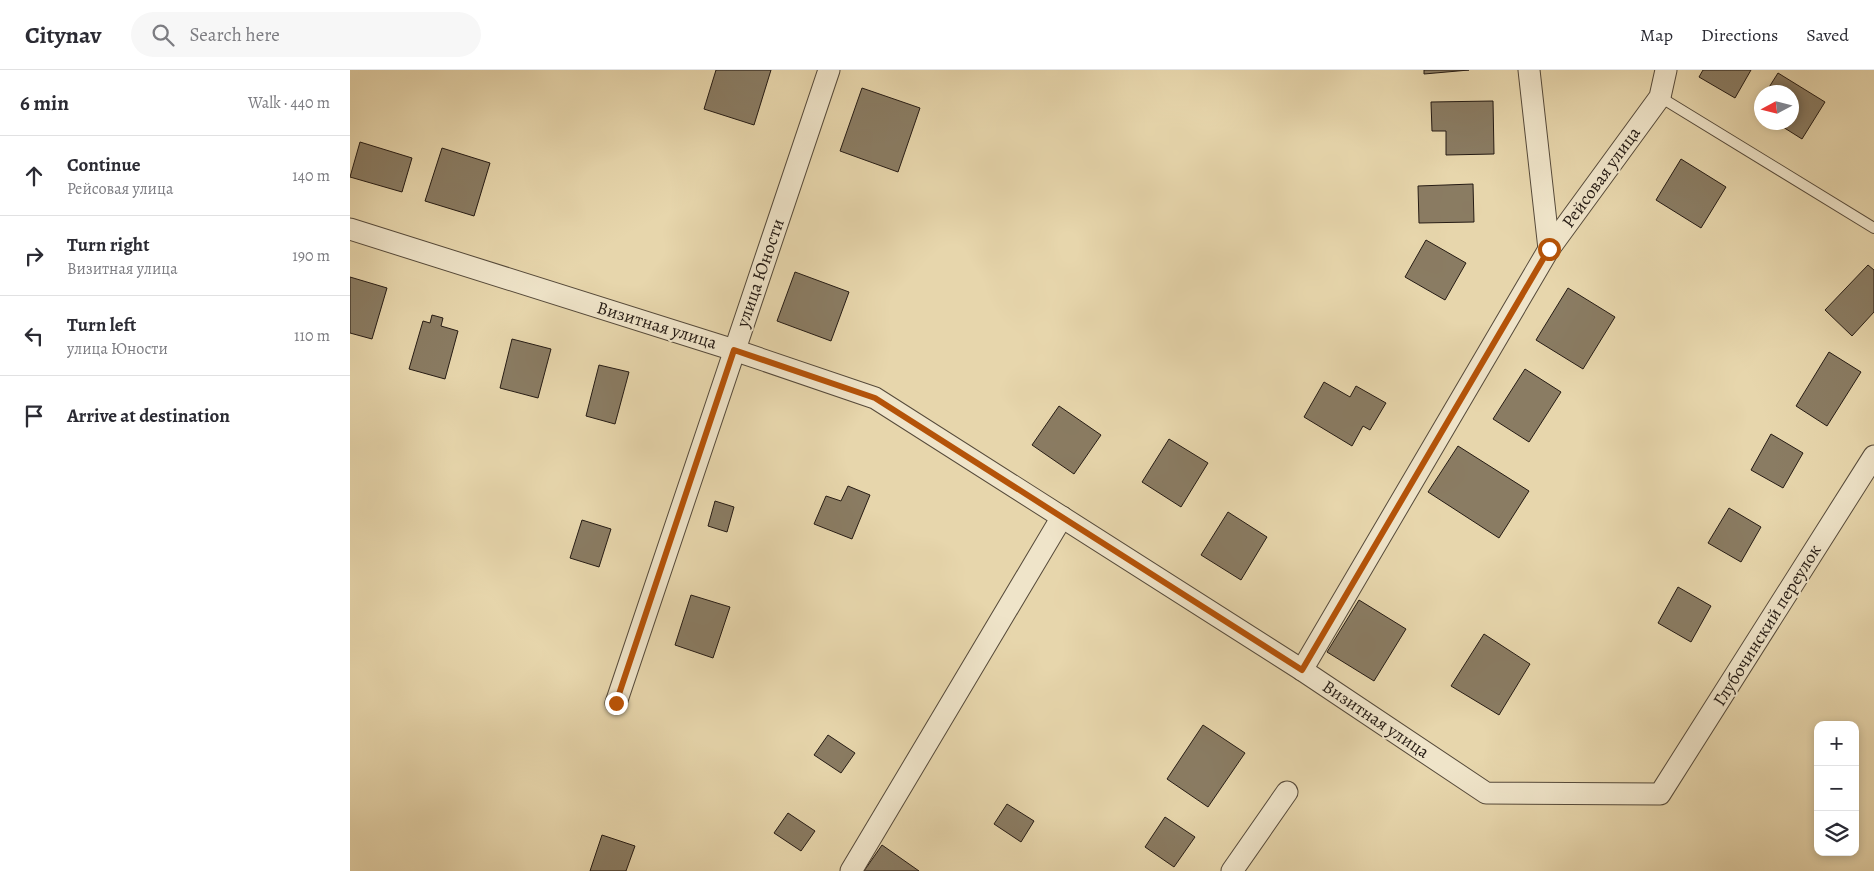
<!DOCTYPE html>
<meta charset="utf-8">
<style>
:root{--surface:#fff;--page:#f7f7f7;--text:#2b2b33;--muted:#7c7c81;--line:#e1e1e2}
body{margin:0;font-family:Alegreya,serif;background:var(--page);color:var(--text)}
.controls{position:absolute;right:15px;bottom:15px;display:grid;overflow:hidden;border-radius:10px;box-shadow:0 2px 8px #0003}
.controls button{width:45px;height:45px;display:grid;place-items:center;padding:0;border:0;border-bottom:1px solid var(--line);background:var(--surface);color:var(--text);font:25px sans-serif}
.compass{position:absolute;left:1404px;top:15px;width:45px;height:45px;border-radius:50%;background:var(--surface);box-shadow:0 2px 8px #0003;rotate:263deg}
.stop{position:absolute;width:15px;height:15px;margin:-11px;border:4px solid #b45309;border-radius:50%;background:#fff}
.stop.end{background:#b45309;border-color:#fff;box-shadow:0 1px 5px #0008}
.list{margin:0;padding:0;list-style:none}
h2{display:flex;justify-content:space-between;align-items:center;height:65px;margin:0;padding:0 20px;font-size:21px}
h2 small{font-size:16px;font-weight:400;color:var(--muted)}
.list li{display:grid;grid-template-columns:32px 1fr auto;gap:15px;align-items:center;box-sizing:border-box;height:80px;padding:0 20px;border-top:1px solid var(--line)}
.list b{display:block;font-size:19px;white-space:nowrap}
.list p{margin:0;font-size:16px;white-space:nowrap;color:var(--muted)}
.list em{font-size:16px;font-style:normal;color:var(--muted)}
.icon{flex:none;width:28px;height:28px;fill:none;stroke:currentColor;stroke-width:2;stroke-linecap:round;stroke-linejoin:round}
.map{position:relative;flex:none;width:1524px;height:801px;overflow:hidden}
header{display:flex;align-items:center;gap:30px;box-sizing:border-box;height:70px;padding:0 25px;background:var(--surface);border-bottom:1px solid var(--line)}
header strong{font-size:24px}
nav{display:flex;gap:28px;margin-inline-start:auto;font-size:18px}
.search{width:350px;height:45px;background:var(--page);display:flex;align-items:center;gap:12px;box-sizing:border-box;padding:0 18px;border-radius:28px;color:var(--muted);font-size:19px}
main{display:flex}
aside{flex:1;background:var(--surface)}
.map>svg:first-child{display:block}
</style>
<header>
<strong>Citynav</strong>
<div class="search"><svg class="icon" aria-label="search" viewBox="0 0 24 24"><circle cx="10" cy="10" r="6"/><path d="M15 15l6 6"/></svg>Search here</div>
<nav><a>Map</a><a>Directions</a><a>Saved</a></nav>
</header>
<main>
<aside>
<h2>6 min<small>Walk · 440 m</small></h2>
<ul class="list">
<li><svg class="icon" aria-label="ahead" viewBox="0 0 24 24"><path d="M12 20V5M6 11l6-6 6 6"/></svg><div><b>Continue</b><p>Рейсовая улица</p></div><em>140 m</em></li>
<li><svg class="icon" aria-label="right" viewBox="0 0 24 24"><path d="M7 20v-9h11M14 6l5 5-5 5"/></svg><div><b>Turn right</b><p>Визитная улица</p></div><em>190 m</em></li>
<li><svg class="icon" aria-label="left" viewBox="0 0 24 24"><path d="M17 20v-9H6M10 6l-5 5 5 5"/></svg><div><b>Turn left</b><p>улица Юности</p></div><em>110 m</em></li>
<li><svg class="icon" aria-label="arrive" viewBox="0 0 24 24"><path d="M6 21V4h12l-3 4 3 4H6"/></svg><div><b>Arrive at destination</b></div></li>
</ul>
</aside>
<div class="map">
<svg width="1524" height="801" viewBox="0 0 1524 801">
<rect width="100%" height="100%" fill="#e7d6ac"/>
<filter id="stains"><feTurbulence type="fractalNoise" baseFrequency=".004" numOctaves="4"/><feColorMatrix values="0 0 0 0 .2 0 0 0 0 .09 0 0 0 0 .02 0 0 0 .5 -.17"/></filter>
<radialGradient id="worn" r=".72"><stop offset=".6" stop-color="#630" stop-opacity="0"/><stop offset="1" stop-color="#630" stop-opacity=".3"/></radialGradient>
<g fill="#8a7c63" stroke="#251b14">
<path d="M366 0H421L404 55 354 39Z"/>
<path d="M1074 0H1119L1074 4Z"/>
<path d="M1353 0H1401L1385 28 1349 7Z"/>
<path d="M1428 3 1475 32 1452 69 1425 52H1442V22H1416Z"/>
<path d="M512 18 570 38 548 102 490 81Z"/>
<path d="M1412 30V44L1405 40Z"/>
<path d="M1143 31 1144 84 1096 85V61H1082L1081 32Z"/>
<path d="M10 72 62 88 52 122 0 107Z"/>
<path d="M92 78 140 93 124 146 75 131Z"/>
<path d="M1331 89 1376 117 1351 158 1306 130Z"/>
<path d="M1123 114 1124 152 1069 153 1068 116Z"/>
<path d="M1076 170 1116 193 1095 230 1055 207Z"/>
<path d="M1518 195 1524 200V242L1502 266 1475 240Z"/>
<path d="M445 202 499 222 481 271 427 251Z"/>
<path d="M0 207 37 218 22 269 0 263Z"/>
<path d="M1218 218 1265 247 1233 299 1186 270Z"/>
<path d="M82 245 93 248 91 256 108 261 95 309 59 299 73 251 80 253Z"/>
<path d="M162 269 201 279 188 328 150 318Z"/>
<path d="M1479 282 1511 302 1477 356 1446 336Z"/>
<path d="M249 295 279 302 265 354 236 346Z"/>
<path d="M1175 299 1211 322 1179 372 1143 349Z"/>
<path d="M974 312 1000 327 1006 316 1036 333 1020 360 1013 356 1002 376 954 347Z"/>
<path d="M709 336 751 365 724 404 682 375Z"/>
<path d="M1421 364 1453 383 1433 418 1401 400Z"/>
<path d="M819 369 858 393 831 437 792 412Z"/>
<path d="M1108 376 1179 421 1149 468 1078 422Z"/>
<path d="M498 416 520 425 502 469 464 454 476 426 491 431Z"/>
<path d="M365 431 384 437 377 462 358 456Z"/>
<path d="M1379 438 1411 457 1391 492 1358 473Z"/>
<path d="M878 442 917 467 891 510 851 485Z"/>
<path d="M232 450 261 459 249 497 220 488Z"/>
<path d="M1328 517 1361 536 1341 572 1308 553Z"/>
<path d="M341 525 380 537 363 588 325 575Z"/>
<path d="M1009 530 1056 559 1024 611 977 582Z"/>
<path d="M1134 564 1180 594 1149 645 1101 616Z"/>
<path d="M853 655 895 683 858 737 817 709Z"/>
<path d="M478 665 505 683 491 703 464 685Z"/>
<path d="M657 734 684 751 671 772 644 754Z"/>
<path d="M438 743 465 761 451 781 424 763Z"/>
<path d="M815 747 845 767 824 797 795 777Z"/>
<path d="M252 765 285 776 276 801H240Z"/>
<path d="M532 775 569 801H514Z"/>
</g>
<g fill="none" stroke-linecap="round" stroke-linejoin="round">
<defs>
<path id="lane" d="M1310 27 1524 158"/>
<g id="street">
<path d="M1179 0 1199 179"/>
<path d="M0 159 384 280 525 328 952 600 1136 723 1310 724 1524 386"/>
<path d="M952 600 1199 179 1310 27 1316 0"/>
<path d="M266 633 479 0"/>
<path d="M501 801 712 447"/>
<path d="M882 801 937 722"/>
</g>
</defs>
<use href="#lane" stroke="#564a3a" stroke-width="12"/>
<use href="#street" stroke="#564a3a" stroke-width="23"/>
<use href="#lane" stroke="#efe4c9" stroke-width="10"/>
<use href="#street" stroke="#efe4c9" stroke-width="21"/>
</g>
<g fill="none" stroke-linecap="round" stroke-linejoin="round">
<path stroke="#b45309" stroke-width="6" d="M266 633 384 280 525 328 952 600 1199 179"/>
</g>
<g text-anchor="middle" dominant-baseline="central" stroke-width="4" stroke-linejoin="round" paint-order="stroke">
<g font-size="18" fill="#251b14" stroke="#efe4c9">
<text transform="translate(1251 107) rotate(-54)">Рейсовая улица</text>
<text transform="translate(410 203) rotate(-71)">улица Юности</text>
<text transform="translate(307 255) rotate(17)">Визитная улица</text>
<text transform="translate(1417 555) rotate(-58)">Глубочинский переулок</text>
<text transform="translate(1026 649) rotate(34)">Визитная улица</text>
</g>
</g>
<rect width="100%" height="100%" filter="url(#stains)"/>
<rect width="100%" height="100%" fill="url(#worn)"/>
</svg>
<div class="controls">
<button>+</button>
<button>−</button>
<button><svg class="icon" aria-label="layers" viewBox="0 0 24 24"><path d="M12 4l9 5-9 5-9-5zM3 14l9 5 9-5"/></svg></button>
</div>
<svg class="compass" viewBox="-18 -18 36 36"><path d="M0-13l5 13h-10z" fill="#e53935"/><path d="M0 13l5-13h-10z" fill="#7c7c81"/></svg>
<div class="stop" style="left:1199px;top:179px"></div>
<div class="stop end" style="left:266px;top:633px"></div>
</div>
</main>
